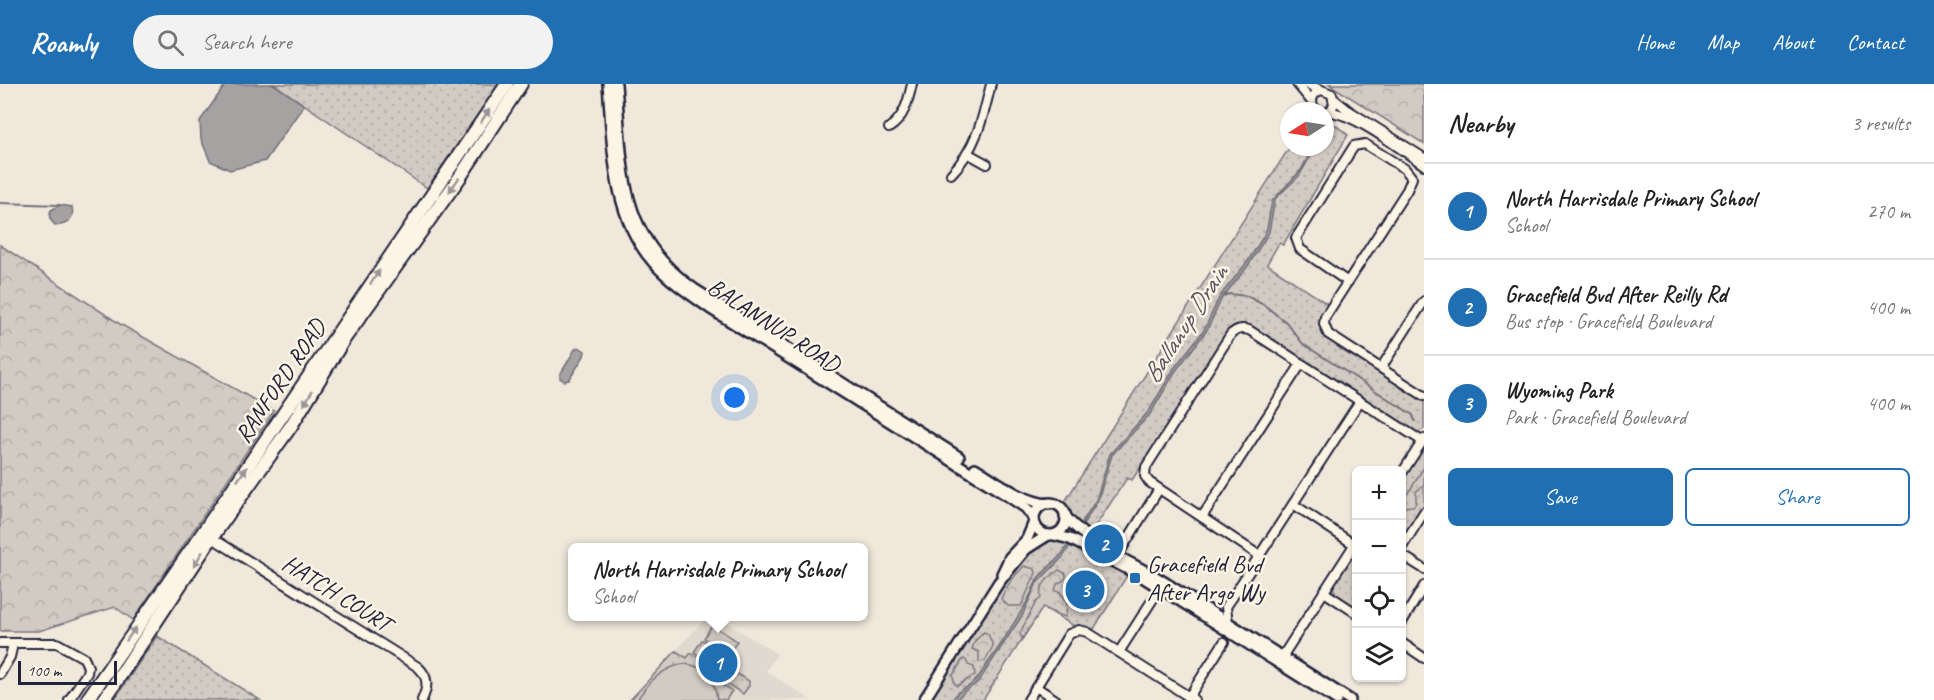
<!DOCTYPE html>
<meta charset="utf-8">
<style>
:root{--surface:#fff;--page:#f2f2f2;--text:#222;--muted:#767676;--line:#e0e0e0;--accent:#1f6fb2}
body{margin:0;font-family:Caveat,sans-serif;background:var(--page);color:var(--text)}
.controls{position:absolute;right:18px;bottom:18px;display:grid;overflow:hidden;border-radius:9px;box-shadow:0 2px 4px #0004}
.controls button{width:54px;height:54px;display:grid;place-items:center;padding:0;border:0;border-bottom:2px solid var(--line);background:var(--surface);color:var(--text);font:30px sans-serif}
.compass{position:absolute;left:1280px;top:18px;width:54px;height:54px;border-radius:50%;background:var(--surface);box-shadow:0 2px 4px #0004;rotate:258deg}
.scale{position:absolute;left:18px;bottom:15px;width:99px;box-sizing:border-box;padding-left:6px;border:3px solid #22223b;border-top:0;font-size:16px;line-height:21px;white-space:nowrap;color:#22223b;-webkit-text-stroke:4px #fcf5e5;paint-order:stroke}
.you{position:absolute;left:735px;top:314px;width:21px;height:21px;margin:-15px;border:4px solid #fff;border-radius:50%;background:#1a73e8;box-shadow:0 0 0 9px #1a73e833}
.badge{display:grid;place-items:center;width:39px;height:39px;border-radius:50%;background:var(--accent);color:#fff;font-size:20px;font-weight:700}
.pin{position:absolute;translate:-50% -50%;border:3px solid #fff;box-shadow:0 2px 6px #0006}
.popup{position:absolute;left:568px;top:459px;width:300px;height:78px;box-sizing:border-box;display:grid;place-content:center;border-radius:9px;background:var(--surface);filter:drop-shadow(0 2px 4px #0005);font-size:20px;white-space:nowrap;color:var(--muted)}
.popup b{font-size:22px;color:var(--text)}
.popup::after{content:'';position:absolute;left:50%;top:100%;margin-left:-12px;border:12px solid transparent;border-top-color:var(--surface)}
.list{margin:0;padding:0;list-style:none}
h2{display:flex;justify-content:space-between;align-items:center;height:78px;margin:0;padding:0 24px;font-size:26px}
h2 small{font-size:20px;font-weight:400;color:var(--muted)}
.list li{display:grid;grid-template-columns:39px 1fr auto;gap:18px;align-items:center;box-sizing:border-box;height:96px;padding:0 24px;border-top:2px solid var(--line)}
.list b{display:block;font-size:22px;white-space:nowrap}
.list p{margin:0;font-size:20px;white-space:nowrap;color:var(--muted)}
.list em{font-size:20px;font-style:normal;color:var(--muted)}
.actions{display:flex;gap:12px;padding:18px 24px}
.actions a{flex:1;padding:14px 0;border:2px solid var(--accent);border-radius:9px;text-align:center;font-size:21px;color:var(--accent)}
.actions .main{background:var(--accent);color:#fff}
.icon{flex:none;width:33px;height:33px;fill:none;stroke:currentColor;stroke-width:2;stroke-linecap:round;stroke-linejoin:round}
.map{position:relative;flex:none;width:1424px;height:616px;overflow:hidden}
header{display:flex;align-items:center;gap:36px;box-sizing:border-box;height:84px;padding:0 30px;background:var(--accent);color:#fff}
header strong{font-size:28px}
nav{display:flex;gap:33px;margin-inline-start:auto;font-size:21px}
.search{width:420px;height:54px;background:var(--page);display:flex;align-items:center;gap:15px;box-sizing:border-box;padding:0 21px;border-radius:33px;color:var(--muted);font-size:22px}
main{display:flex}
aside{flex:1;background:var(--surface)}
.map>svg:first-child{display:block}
</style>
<header>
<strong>Roamly</strong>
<div class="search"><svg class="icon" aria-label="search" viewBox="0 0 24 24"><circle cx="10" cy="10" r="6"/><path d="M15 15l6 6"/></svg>Search here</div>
<nav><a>Home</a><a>Map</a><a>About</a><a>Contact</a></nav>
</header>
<main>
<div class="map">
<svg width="1424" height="616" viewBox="0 0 1424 616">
<defs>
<pattern id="green-dots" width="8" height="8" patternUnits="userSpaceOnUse" patternTransform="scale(1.5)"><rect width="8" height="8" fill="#d1cbc3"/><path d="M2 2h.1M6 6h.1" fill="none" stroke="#b3aea8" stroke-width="1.8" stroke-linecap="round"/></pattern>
<pattern id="forest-crowns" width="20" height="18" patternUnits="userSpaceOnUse" patternTransform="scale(1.5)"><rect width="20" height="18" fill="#d1cbc3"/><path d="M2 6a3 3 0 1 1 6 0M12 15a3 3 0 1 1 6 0" fill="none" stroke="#b3aea8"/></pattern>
<pattern id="wetland-marsh" width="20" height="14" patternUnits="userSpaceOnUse" patternTransform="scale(1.5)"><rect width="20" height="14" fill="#d1cbc3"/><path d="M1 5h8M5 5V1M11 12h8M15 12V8" fill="none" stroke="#b3aea8"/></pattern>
</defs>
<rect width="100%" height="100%" fill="#efe8db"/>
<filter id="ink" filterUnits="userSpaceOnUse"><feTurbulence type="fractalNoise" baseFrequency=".0167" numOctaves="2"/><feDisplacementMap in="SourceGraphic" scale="12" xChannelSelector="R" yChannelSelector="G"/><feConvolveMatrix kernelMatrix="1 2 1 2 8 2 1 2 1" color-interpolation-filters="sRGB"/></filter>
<g filter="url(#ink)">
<path fill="#e0d9cf" d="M708 532 717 533 777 570 766 587 811 616H629Z"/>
<g fill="url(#green-dots)" stroke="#7a767f" stroke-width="1.5">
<path d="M274 0H500L427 104Z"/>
<path d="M1328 35 1348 51 1283 161 1279 159 1267 180 1329 221 1323 231 1320 241 1325 252 1340 261V265L1351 272H1355L1400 301 1401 304 1412 311H1416L1424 317V345C1416 352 1408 344 1400 340L1399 337 1383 326 1380 327 1340 301 1339 298 1323 287 1320 288 1248 241H1237L1232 244 1132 396 1127 394 1091 449 1079 442 1074 437 1064 419 1289 64 1325 63V36Z"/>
<path d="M1424 360V423L1402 457V395Z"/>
<path d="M1055 454H1063L1128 490 1094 545 1074 542 1043 523 983 616H928L1019 476C1030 467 1041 456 1055 454Z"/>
<path d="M1356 465V521C1348 522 1342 516 1335 511L1333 502Z"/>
<path d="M157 552 260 616H114Z"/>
<path d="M676 567 687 574 691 569 722 588 719 598 732 607 726 616H630Z"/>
<path d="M729 585 749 597V602L743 610 722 597Z"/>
</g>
<g fill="url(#forest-crowns)" stroke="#7a767f" stroke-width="1.5">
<path d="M1329 0H1424V60Z"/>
<path d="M0 161 120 240 274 327 133 536 115 523 39 547H0Z"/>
<path d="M1024 482 1035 485 1036 489 1021 522H1008L1001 515C1006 502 1014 492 1024 482Z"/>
<path d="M1059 486 1066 490C1067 496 1062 497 1057 500L1055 507 1060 508 1067 520 1066 533 1056 530 1043 523 1023 554 1021 553 1020 549 1036 518 1041 514C1038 502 1049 493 1059 486Z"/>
<path d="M984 548 988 550 993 562 985 577 979 578V568L972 565 975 557Z"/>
<path d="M963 575 966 576 968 581 974 583 975 591 957 602 954 599 953 591Z"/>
</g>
<path fill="url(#wetland-marsh)" stroke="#7a767f" stroke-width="1.5" d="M1424 383V401L1416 408V419L1413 422 1404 423 1402 427V417L1412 403Z"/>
<g fill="#d1cbc3" stroke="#7a767f" stroke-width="1.5">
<path d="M712 541 737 557 729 570 727 569 728 572 720 585 694 568 702 556 705 557 706 555 704 554Z"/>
<path d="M683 580C706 581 715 595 717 616H637C648 598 662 584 683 580Z"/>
</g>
<g fill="#a6a2a2" stroke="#716f79" stroke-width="1.5">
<path d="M226 0H273L304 21 265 77 230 86 210 77 201 55 200 37Z"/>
<path d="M1313 63H1316L1299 92 1275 115 1269 148 1248 182 1222 214 1207 246 1175 288 1151 329 1112 371 1098 416 1063 473 1037 499 1022 532 981 594 977 599 964 608 956 616H952L958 608 969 602 977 595 1003 557 1028 516 1038 494 1062 470 1096 416 1110 370 1149 327 1175 283 1204 246 1220 212 1248 177 1263 153 1267 144 1272 117 1301 86Z"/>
<path d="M60 121 72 123C75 135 67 142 55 141 50 136 48 133 51 126Z"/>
<path d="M579 263 585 267 584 272 569 296 564 297 560 294V291L575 265Z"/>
</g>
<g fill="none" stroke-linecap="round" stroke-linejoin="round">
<g stroke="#716f79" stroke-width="2">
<path d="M0 119 60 121"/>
<path d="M1223 212 1229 210 1247 212 1264 221 1286 238 1303 260 1413 331 1415 337"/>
</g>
<defs>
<g id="minor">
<path d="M1297 0 1312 18"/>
<path d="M1306 0 1332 10 1334 20 1331 26 1326 29"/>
<path d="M1333 14 1348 26 1424 74"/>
<path d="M1317 27C1309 19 1311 10 1321 6"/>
<path d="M1328 28C1353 28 1402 66 1424 81"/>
<path d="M889 44C904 34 908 18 912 0"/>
<path d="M969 70 987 80"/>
<path d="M951 90C976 65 983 34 991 0"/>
<path d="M1348 198 1300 165 1296 154 1354 62 1365 60 1405 85 1412 94 1407 106 1325 233 1324 240 1328 250 1424 312"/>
<path d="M1381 284 1424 217"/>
<path d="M1402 389 1424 355"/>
<path d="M1293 420 1355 461"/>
<path d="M1202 433 1301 280"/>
<path d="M209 452 418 583C429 593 428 603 422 616"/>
<path d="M1402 463 1424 428"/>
<path d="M1118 471 1159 405"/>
<path d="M1402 471 1424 485"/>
<path d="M1260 472 1149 398 1145 392 1146 383 1231 250C1237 245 1241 244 1249 246L1422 357"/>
<path d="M1324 508 1356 529"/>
<path d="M1402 538 1424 502"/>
<path d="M1228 539 1226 523 1360 317"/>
<path d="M0 559H57L84 574 88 583 87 589 69 616"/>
<path d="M1402 559 1424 574"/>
<path d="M1119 568 1160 504"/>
<path d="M1282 573 1356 458"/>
<path d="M0 590 10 573 13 560"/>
<path d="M1036 603 1056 616"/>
<path d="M1028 616 1069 550 1079 546 1087 548 1194 616"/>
<path d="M1187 616 1224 558"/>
</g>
<g id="tertiary">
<path d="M608 0C613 60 611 131 654 179 670 197 691 211 711 225L1008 412 1026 424 1034 435"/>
<path d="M616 0C623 84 617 151 694 205L959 373"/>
<path d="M975 384C998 398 1022 418 1049 420"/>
<circle cx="1050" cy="435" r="16"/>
<path d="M1065 432C1091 463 1130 477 1164 498 1226 537 1288 577 1350 616"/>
<path d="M1054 451 1070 455 1141 492 1337 616"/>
<path d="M1002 490 1010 473 1027 455 1034 438"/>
<path d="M924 616 999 498 1026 465 1048 451"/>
</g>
<g id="primary">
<path d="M87 616 204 447 507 0"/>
<path d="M104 616 212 453 291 342 344 255 460 93 521 0"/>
</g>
</defs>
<use href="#minor" stroke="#22223b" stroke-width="12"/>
<use href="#tertiary" stroke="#22223b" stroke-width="14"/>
<use href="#primary" stroke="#22223b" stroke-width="16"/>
<use href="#minor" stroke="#fcf5e5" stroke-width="8"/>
<use href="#tertiary" stroke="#fcf5e5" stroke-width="9"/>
<use href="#primary" stroke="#fcf5e5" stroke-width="12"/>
</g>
<defs><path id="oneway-solid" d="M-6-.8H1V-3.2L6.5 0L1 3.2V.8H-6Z" transform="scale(1.5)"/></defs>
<g fill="#9a9698">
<use href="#oneway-solid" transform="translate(485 32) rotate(-56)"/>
<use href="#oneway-solid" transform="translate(454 101) rotate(125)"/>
<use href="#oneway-solid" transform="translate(375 193) rotate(-56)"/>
<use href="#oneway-solid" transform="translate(308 314) rotate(120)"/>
<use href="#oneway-solid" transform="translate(242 390) rotate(-56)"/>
<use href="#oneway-solid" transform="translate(198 475) rotate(122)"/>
<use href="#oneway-solid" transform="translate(131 550) rotate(-55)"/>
</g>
</g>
<rect fill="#1f6fb2" stroke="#fcf5e5" stroke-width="2" x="1129" y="488" width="12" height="12" rx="3"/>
<g text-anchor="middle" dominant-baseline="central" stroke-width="5" stroke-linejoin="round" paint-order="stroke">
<g font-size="24" fill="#22223b" stroke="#fcf5e5">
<text transform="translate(774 241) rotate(33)">BALANNUP ROAD</text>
<text transform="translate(280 297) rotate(-56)">RANFORD ROAD</text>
<text transform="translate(337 509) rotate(32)">HATCH COURT</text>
</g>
<g font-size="24" fill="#22223b" stroke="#fcf5e5" text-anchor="start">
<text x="1147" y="480">Gracefield Bvd<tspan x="1147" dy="28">After Argo Wy</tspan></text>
</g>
<g font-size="26" font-style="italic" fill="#575564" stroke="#fcf5e5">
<text transform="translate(1185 240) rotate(-57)">Ballanup Drain</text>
</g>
</g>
</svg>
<div class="controls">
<button>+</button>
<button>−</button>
<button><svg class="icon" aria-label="locate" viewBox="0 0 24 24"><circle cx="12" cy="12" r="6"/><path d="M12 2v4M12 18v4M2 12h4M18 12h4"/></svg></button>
<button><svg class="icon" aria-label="layers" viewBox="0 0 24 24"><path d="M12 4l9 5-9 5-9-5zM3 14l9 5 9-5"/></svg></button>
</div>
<svg class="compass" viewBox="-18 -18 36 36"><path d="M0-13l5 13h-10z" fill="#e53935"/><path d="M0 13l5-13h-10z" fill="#767676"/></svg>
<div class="scale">100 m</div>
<div class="you"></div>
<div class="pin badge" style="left:718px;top:579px">1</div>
<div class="popup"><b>North Harrisdale Primary School</b>School</div>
<div class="pin badge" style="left:1104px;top:460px">2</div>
<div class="pin badge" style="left:1085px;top:506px">3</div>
</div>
<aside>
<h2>Nearby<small>3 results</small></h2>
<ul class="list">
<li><span class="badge">1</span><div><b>North Harrisdale Primary School</b><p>School</p></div><em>270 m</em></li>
<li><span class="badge">2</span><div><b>Gracefield Bvd After Reilly Rd</b><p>Bus stop · Gracefield Boulevard</p></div><em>400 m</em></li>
<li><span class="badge">3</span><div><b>Wyoming Park</b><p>Park · Gracefield Boulevard</p></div><em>400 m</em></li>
</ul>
<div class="actions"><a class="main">Save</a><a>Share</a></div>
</aside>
</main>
